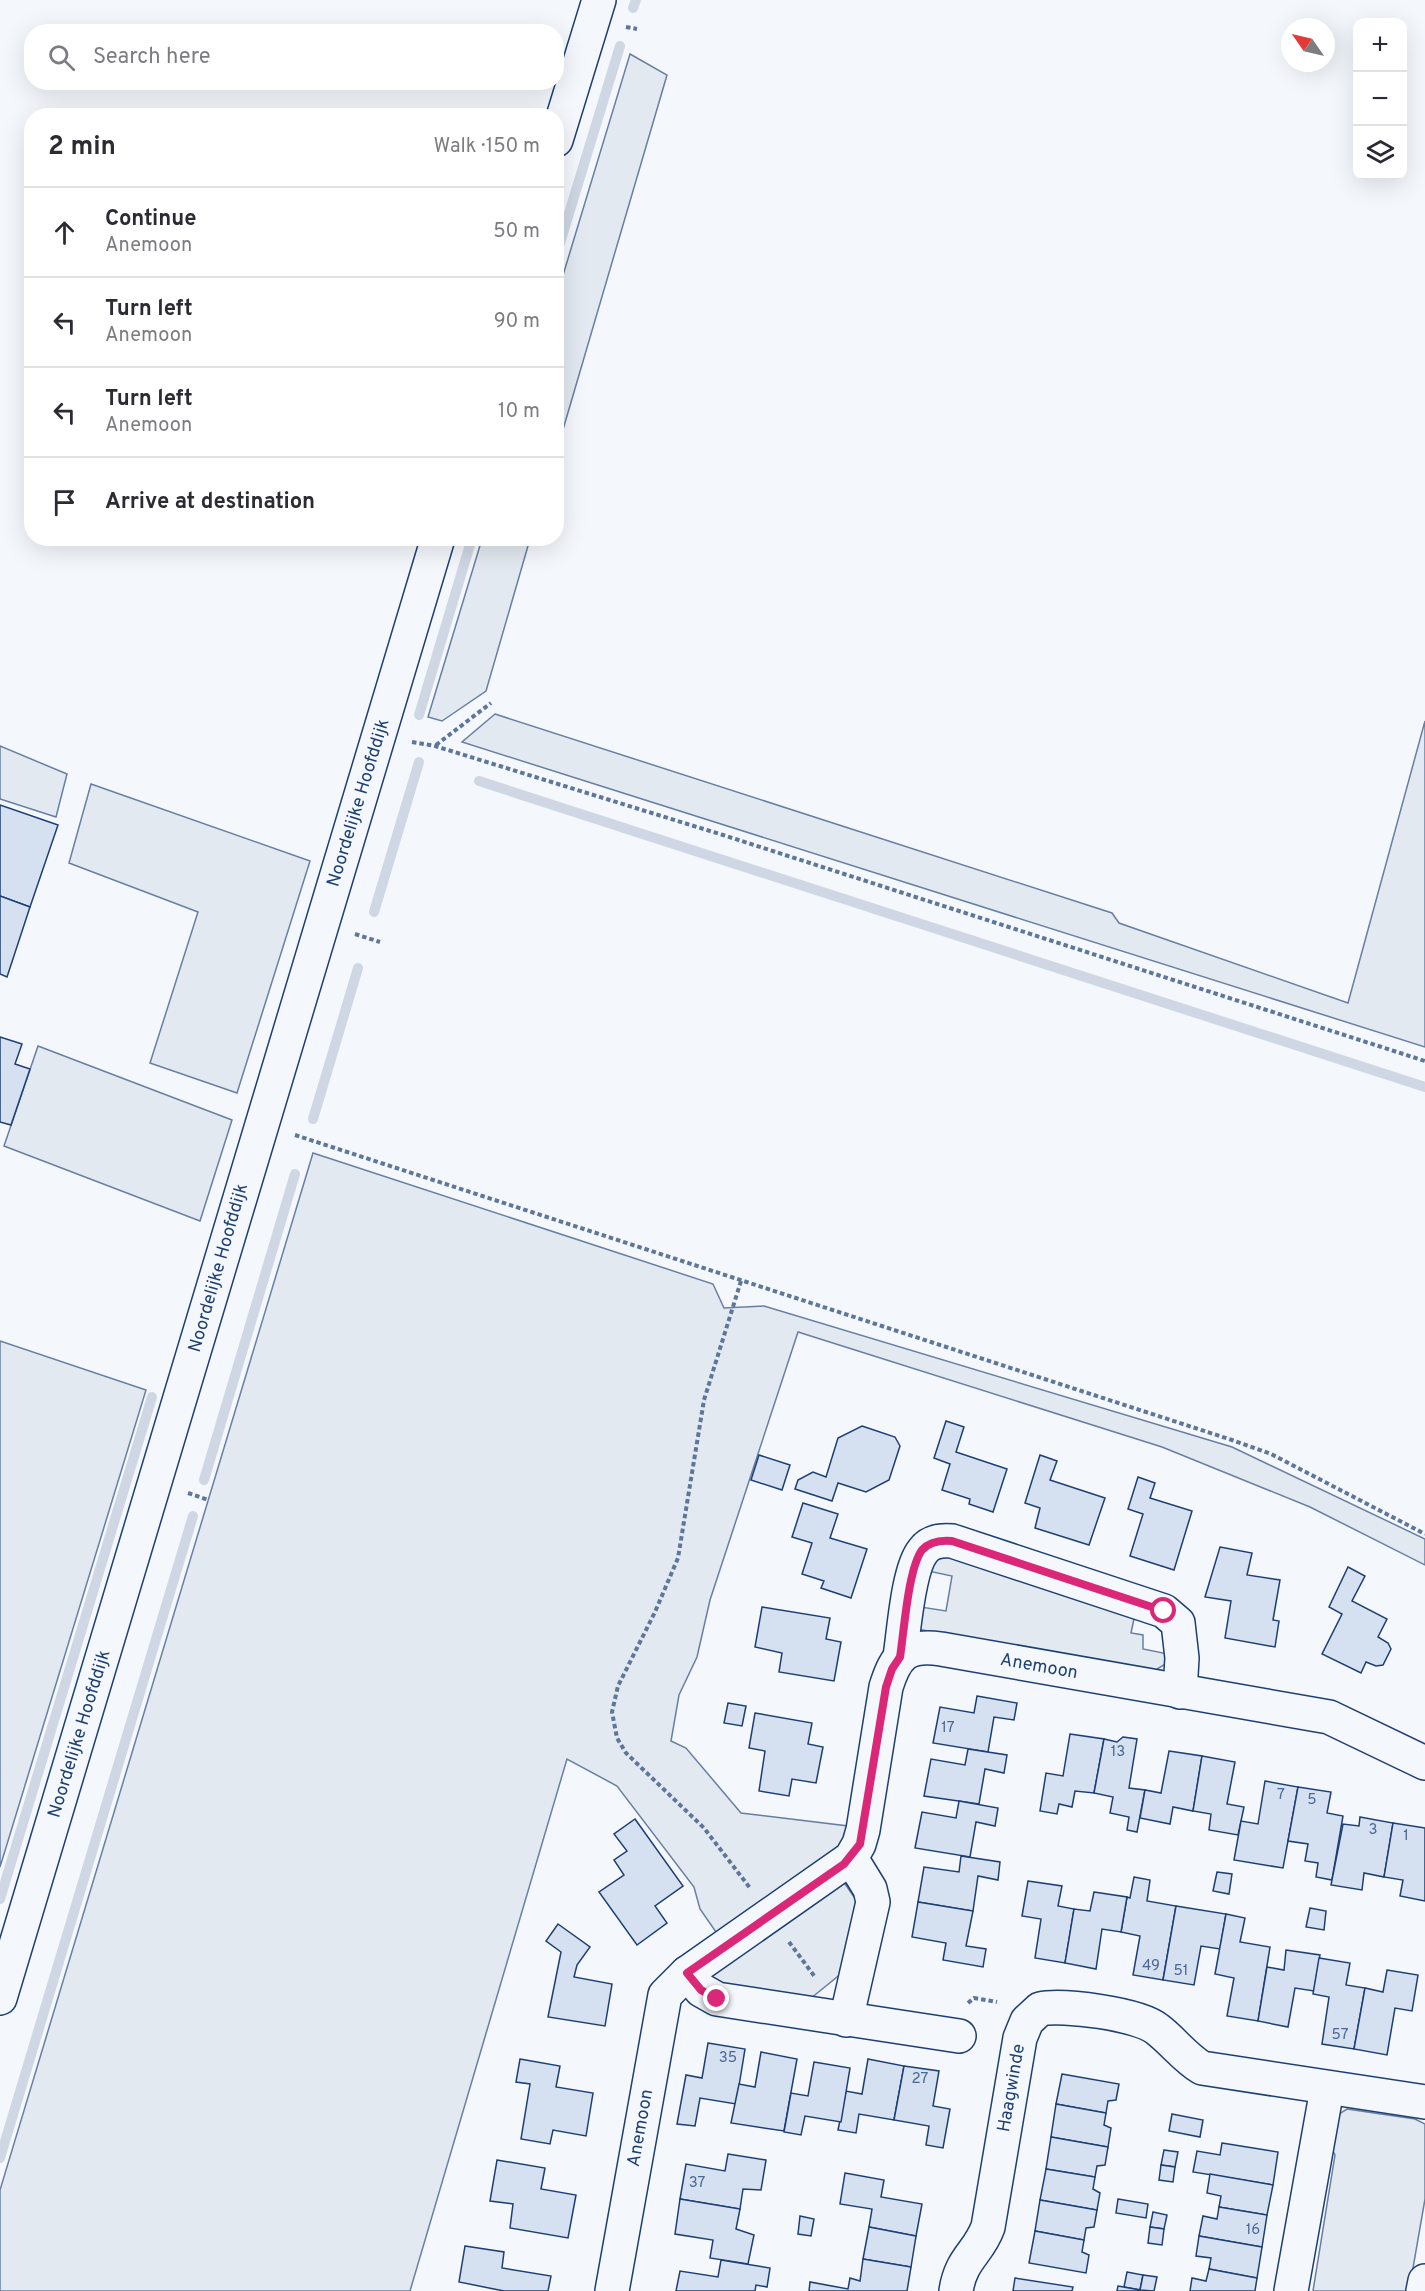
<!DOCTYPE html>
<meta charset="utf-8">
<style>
:root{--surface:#fff;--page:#f2f2f3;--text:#2b2b33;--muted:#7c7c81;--line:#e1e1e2}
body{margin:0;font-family:Overpass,sans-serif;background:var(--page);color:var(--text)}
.controls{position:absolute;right:18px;top:18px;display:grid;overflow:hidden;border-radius:12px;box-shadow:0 6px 24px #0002}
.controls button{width:54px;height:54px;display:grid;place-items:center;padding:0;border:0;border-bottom:2px solid var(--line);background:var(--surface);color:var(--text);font:30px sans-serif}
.compass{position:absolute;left:1281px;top:18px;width:54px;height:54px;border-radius:50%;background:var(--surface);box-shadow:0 6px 24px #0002;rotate:304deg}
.stop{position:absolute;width:18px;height:18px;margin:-14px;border:4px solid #db2777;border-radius:50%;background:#fff}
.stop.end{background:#db2777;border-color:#fff;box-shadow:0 2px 6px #0008}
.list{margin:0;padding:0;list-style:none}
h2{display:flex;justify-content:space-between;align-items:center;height:78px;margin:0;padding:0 24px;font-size:26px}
h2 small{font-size:20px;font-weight:400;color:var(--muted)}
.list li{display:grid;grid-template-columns:39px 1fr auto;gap:18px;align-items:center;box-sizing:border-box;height:90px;padding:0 24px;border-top:2px solid var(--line)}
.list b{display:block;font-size:22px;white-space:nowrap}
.list p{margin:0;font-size:20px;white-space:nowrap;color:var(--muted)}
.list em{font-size:20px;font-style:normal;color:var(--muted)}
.icon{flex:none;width:33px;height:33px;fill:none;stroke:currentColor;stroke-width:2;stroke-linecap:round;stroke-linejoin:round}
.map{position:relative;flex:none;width:1425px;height:2291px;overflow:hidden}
.search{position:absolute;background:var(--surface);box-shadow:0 6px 24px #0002;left:24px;top:24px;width:540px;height:66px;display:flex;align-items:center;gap:15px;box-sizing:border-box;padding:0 21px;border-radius:24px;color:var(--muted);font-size:22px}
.panel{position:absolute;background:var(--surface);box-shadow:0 6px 24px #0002;left:24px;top:108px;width:540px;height:438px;border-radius:24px}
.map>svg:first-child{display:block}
</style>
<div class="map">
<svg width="1425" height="2291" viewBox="0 0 1425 2291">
<rect width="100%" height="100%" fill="#f4f7fb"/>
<g fill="#e3e9f0" stroke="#687fa3" stroke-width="1.5">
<path d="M630 54 667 75 557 450V295Z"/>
<path d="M482 539H530L486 691 442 721 428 717Z"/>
<path d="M495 714 1112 913 1119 923 1348 1003 1425 721V1047L462 742Z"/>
<path d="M0 746 67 774 56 817 0 799Z"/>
<path d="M91 784 310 861 237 1093 150 1063 198 912 69 863Z"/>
<path d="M38 1046 232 1120 200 1221 4 1146Z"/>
<path d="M313 1153 713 1284 724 1308 764 1306 1232 1447 1425 1539V1565L1310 1507 1162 1447 798 1332 710 1600 697 1657 679 1695 671 1741 686 1748 741 1813 848 1826 842 1845 718 1935 700 1909 694 1887 617 1786 567 1759 410 2291H0V2190Z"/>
<path d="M0 1341 146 1390 0 1867Z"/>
<path d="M948 1552 1135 1614 1131 1633 1143 1635V1649L1168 1654 1167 1663 1154 1671 917 1629 921 1607 946 1611 952 1576 928 1571 930 1562Z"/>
<path d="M843 1881 859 1904 848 1968 805 2003 721 1989 710 1976Z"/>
<path d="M1347 2109 1415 2119 1425 2124V2199L1409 2291H1313L1335 2155 1326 2138 1339 2114Z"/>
</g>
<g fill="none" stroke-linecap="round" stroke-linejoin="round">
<g stroke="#cfd7e4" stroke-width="10">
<path d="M633 8 636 0"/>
<path d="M556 256 620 46"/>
<path d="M419 715 472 538"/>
<path d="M479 781 1425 1087"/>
<path d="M374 912 419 762"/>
<path d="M313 1119 358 968"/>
<path d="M204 1480 295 1174"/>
<path d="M0 1899 152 1397"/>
<path d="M0 2158 193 1516"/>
</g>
</g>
<g fill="#d5e0f0" stroke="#1d3f73" stroke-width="1.5">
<path d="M0 805 58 825 30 907 0 896Z"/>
<path d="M0 896 30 907 7 977 0 974Z"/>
<path d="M0 1037 22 1044 15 1064 30 1069 11 1125 0 1122Z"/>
<path d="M946 1421 964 1427 956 1452 1007 1469 993 1512 969 1504 970 1499 942 1490 950 1464 934 1458Z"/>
<path d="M862 1426 895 1437 900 1446 889 1480 866 1492 838 1483 832 1501 795 1489 798 1480 813 1472 826 1477 838 1438Z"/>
<path d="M759 1455 790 1465 782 1490 751 1480Z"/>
<path d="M1040 1455 1057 1461 1050 1480 1105 1498 1089 1545 1035 1528 1040 1508 1025 1503Z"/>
<path d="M1138 1477 1155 1483 1150 1498 1192 1511 1174 1570 1130 1556 1143 1514 1128 1509Z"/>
<path d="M803 1503 838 1514 830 1538 867 1549 851 1598 821 1588 824 1581 802 1574 812 1543 792 1537Z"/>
<path d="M1220 1547 1252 1553 1247 1575 1280 1580 1273 1620 1279 1621 1275 1647 1225 1638 1231 1601 1205 1597Z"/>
<path d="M1348 1567 1365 1576 1352 1601 1387 1619 1378 1637 1388 1643 1391 1649 1383 1665 1376 1666 1366 1662 1361 1673 1322 1654 1342 1614 1329 1607Z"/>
<path d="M762 1607 830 1618 826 1639 841 1642 834 1681 779 1672 782 1653 755 1647Z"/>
<path d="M977 1696 1017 1703 1014 1720 994 1717 988 1752 933 1743 940 1707 974 1713Z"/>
<path d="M728 1703 746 1706 742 1726 724 1723Z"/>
<path d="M755 1713 812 1723 808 1744 823 1747 816 1783 792 1779 789 1796 759 1791 765 1751 749 1748Z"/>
<path d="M1070 1734 1104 1739 1094 1793 1075 1791 1072 1807 1059 1804 1057 1814 1040 1811 1046 1773 1063 1776Z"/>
<path d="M1123 1737 1137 1739 1129 1788 1145 1790 1137 1832 1127 1830 1129 1817 1110 1813 1113 1797 1094 1793 1104 1739 1117 1742Z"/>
<path d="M968 1749 1007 1755 1004 1773 985 1769 979 1804 924 1796 931 1759 965 1765Z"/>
<path d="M1169 1751 1202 1756 1193 1811 1173 1807 1170 1824 1140 1818 1145 1790 1161 1793Z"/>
<path d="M1202 1756 1235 1762 1227 1804 1244 1807 1238 1835 1209 1830 1211 1814 1193 1811Z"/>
<path d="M1265 1781 1298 1787 1283 1868 1234 1860 1241 1821 1258 1824Z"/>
<path d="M1298 1787 1331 1792 1327 1813 1343 1816 1332 1880 1316 1877 1318 1863 1305 1861 1308 1844 1288 1841Z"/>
<path d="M959 1801 998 1808 995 1826 976 1822 970 1857 915 1848 922 1812 956 1818Z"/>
<path d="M1360 1817 1393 1823 1384 1877 1364 1873 1362 1890 1331 1885 1343 1824 1359 1826Z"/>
<path d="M635 1819 683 1886 655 1906 667 1923 637 1945 599 1892 624 1875 614 1860 627 1851 614 1834Z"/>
<path d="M1393 1823 1425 1828V1901L1400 1896 1403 1880 1384 1877Z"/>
<path d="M961 1856 1000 1862 998 1880 978 1876 973 1911 918 1902 924 1867 959 1872Z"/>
<path d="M1217 1872 1232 1874 1229 1894 1213 1891Z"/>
<path d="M1134 1877 1150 1880 1147 1901 1176 1906 1163 1980 1133 1975 1140 1936 1121 1932 1127 1897 1130 1898Z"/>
<path d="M1028 1881 1062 1886 1058 1906 1074 1909 1065 1963 1035 1958 1041 1919 1022 1916Z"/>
<path d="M1094 1892 1127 1897 1121 1932 1102 1929 1096 1969 1065 1963 1074 1909 1090 1911Z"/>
<path d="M918 1902 973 1911 966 1946 986 1949 983 1967 943 1960 946 1943 912 1937Z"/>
<path d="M1176 1906 1226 1914 1220 1949 1201 1946 1194 1985 1163 1980Z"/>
<path d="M1310 1908 1326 1911 1324 1930 1306 1927Z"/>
<path d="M1226 1914 1245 1918 1240 1942 1270 1947 1258 2021 1227 2016 1234 1978 1215 1974Z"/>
<path d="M558 1924 590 1947 577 1965 574 1977 612 1984 605 2026 548 2017 561 1952 546 1941Z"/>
<path d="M1286 1950 1320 1955 1314 1991 1295 1988 1288 2027 1258 2021 1267 1967 1284 1970Z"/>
<path d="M1319 1958 1350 1963 1346 1985 1365 1988 1354 2049 1322 2044 1329 1997 1313 1994Z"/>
<path d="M1387 1970 1418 1975 1412 2011 1395 2008 1387 2055 1354 2049 1365 1988 1383 1992Z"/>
<path d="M708 2043 745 2049 736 2104 700 2098 695 2126 677 2124 686 2075 702 2078Z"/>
<path d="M761 2052 797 2059 784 2131 731 2123 739 2084 755 2087Z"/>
<path d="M520 2059 560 2066 556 2087 593 2093 586 2136 553 2130 550 2144 521 2139 530 2084 516 2082Z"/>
<path d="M868 2059 904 2066 894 2120 859 2114 856 2133 838 2130 846 2091 862 2094Z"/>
<path d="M814 2062 850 2068 841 2122 805 2116 801 2135 784 2132 791 2093 808 2096Z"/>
<path d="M904 2066 939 2071 933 2106 950 2109 943 2148 926 2145 929 2126 894 2120Z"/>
<path d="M1062 2074 1119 2084 1116 2100 1108 2101 1106 2113 1056 2104Z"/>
<path d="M1056 2104 1106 2113 1104 2125 1111 2128 1108 2147 1051 2137Z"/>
<path d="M1172 2114 1203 2120 1200 2137 1169 2131Z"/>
<path d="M1051 2137 1108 2147 1105 2165 1097 2166 1095 2177 1046 2169Z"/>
<path d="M1222 2143 1278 2152 1273 2185 1193 2172 1197 2151 1220 2155Z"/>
<path d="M1164 2150 1178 2152 1175 2167 1161 2165Z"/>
<path d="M728 2154 766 2160 761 2190 743 2189 740 2209 680 2199 686 2164 725 2171Z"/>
<path d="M497 2160 545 2168 541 2189 576 2195 568 2238 510 2228 513 2204 490 2201Z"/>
<path d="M1161 2165 1175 2167 1173 2182 1159 2180Z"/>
<path d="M1046 2169 1095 2177 1093 2189 1100 2193 1097 2210 1040 2200Z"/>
<path d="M845 2173 884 2180 881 2197 922 2204 916 2236 869 2227 872 2209 840 2204Z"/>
<path d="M1210 2174 1273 2185 1267 2215 1219 2207 1221 2196 1207 2193Z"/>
<path d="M680 2199 740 2209 736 2229 754 2235 748 2264 710 2258 713 2240 675 2234Z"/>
<path d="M1118 2199 1148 2204 1146 2218 1116 2213Z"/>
<path d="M1040 2200 1097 2210 1094 2227 1086 2228 1084 2240 1035 2231Z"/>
<path d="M1219 2207 1267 2215 1262 2247 1199 2236 1203 2216 1217 2219Z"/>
<path d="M1153 2212 1167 2215 1164 2229 1150 2227Z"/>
<path d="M800 2216 814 2219 811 2236 798 2234Z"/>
<path d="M869 2227 916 2236 911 2267 863 2259Z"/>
<path d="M1150 2227 1164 2229 1162 2245 1148 2243Z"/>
<path d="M1035 2231 1084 2240 1082 2252 1089 2255 1086 2273 1029 2263Z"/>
<path d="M1199 2236 1262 2247 1257 2278 1209 2269 1211 2258 1196 2256Z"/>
<path d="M465 2246 504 2252 502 2268 551 2276 548 2291H504L459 2282Z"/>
<path d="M863 2259 911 2267 907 2291H809L810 2282 848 2289 850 2278 860 2281Z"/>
<path d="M721 2260 770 2268 767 2287 756 2285 755 2291H676L680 2271 718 2277Z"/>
<path d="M1209 2269 1257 2278 1255 2291H1190L1192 2278 1206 2281Z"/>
<path d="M1127 2272 1143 2275 1140 2290 1124 2287Z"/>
<path d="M1143 2275 1157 2277 1154 2291 1140 2290Z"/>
<path d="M1015 2278 1073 2287 1072 2291H1013Z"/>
<path d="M1118 2286 1140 2290V2291H1117Z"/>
</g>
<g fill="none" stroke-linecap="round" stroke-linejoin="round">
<defs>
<g id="minor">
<path d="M556 140 599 0"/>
<path d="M900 1657C904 1631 908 1569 923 1551 930 1541 941 1540 952 1541L1164 1611 1178 1623 1182 1658 1180 1692"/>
<path d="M687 1973 701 1990 717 1999 959 2036"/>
<path d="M0 1998 438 538"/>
<path d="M846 2020 873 1902 870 1889 851 1858"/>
<path d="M612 2291 665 1995 687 1973 851 1858 859 1844 863 1830 886 1687C896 1655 906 1644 941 1649L1329 1717 1425 1763"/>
<path d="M956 2291C961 2258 978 2254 988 2227L1020 2038 1027 2021 1040 2009C1062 2004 1139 2014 1157 2029 1173 2041 1184 2057 1202 2068L1425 2102"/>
<path d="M1291 2291 1327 2089"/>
<path d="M1423 2291 1425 2281"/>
</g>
</defs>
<use href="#minor" stroke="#1d3f73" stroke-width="36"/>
<g stroke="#5e769c" stroke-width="4" stroke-dasharray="4.5 3" stroke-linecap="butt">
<path d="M626 27 637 29"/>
<path d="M412 742 435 746 723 835 1425 1061"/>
<path d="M436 745 491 703"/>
<path d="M355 934 380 942"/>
<path d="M295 1135 1232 1440 1271 1454 1425 1534"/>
<path d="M741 1281 704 1400 678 1558 655 1612 618 1686 612 1712 617 1738 626 1753 704 1828 750 1888"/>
<path d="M188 1493 208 1500"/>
<path d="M789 1942 815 1977"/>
<path d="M968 2003 974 1998 997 2002"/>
</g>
<use href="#minor" stroke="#f4f7fb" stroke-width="33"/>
</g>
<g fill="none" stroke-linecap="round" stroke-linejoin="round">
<path stroke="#db2777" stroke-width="8" d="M717 1999 701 1990 687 1973 844 1864 860 1844 886 1687 892 1669 900 1657C904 1632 908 1569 922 1550 930 1541 941 1540 952 1541L1164 1611"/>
</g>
<g text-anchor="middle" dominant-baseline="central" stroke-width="4.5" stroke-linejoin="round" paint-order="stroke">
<g font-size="15" fill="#4b6792">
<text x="948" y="1728">17</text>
<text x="1118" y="1752">13</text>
<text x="1281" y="1795">7</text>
<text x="1312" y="1800">5</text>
<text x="1373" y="1830">3</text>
<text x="1406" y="1836">1</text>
<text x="1151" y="1966">49</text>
<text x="1181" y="1971">51</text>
<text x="1340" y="2035">57</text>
<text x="728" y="2058">35</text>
<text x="920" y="2079">27</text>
<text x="697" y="2183">37</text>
<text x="1253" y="2230">16</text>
</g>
<g font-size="18" fill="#1d3f73" stroke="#f4f7fb">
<text transform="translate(359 803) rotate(-73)">Noordelijke Hoofddijk</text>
<text transform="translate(219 1268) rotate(-74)">Noordelijke Hoofddijk</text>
<text transform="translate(1039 1667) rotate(10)">Anemoon</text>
<text transform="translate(80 1734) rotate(-73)">Noordelijke Hoofddijk</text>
<text transform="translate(1012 2088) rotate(-80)">Haagwinde</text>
<text transform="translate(641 2128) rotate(-80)">Anemoon</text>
</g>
</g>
</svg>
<div class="controls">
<button>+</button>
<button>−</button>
<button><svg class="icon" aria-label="layers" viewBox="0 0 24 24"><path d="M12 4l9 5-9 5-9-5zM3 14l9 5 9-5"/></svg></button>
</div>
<svg class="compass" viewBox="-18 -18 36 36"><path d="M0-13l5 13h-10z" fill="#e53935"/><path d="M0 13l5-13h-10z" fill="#7c7c81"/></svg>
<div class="stop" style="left:1164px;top:1611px"></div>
<div class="stop end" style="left:717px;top:1999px"></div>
<div class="search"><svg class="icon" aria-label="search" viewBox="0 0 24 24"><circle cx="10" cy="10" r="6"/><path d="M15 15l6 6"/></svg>Search here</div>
<section class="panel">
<h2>2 min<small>Walk · 150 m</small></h2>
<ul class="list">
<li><svg class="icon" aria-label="ahead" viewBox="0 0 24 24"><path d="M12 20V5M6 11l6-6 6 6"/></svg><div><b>Continue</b><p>Anemoon</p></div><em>50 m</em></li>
<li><svg class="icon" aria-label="left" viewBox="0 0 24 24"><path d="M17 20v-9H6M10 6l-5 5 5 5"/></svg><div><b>Turn left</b><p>Anemoon</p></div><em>90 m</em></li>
<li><svg class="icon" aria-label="left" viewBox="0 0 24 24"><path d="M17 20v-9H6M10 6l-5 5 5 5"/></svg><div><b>Turn left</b><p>Anemoon</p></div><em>10 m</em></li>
<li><svg class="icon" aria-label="arrive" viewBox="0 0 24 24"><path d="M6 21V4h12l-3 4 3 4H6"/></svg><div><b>Arrive at destination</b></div></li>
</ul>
</section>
</div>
